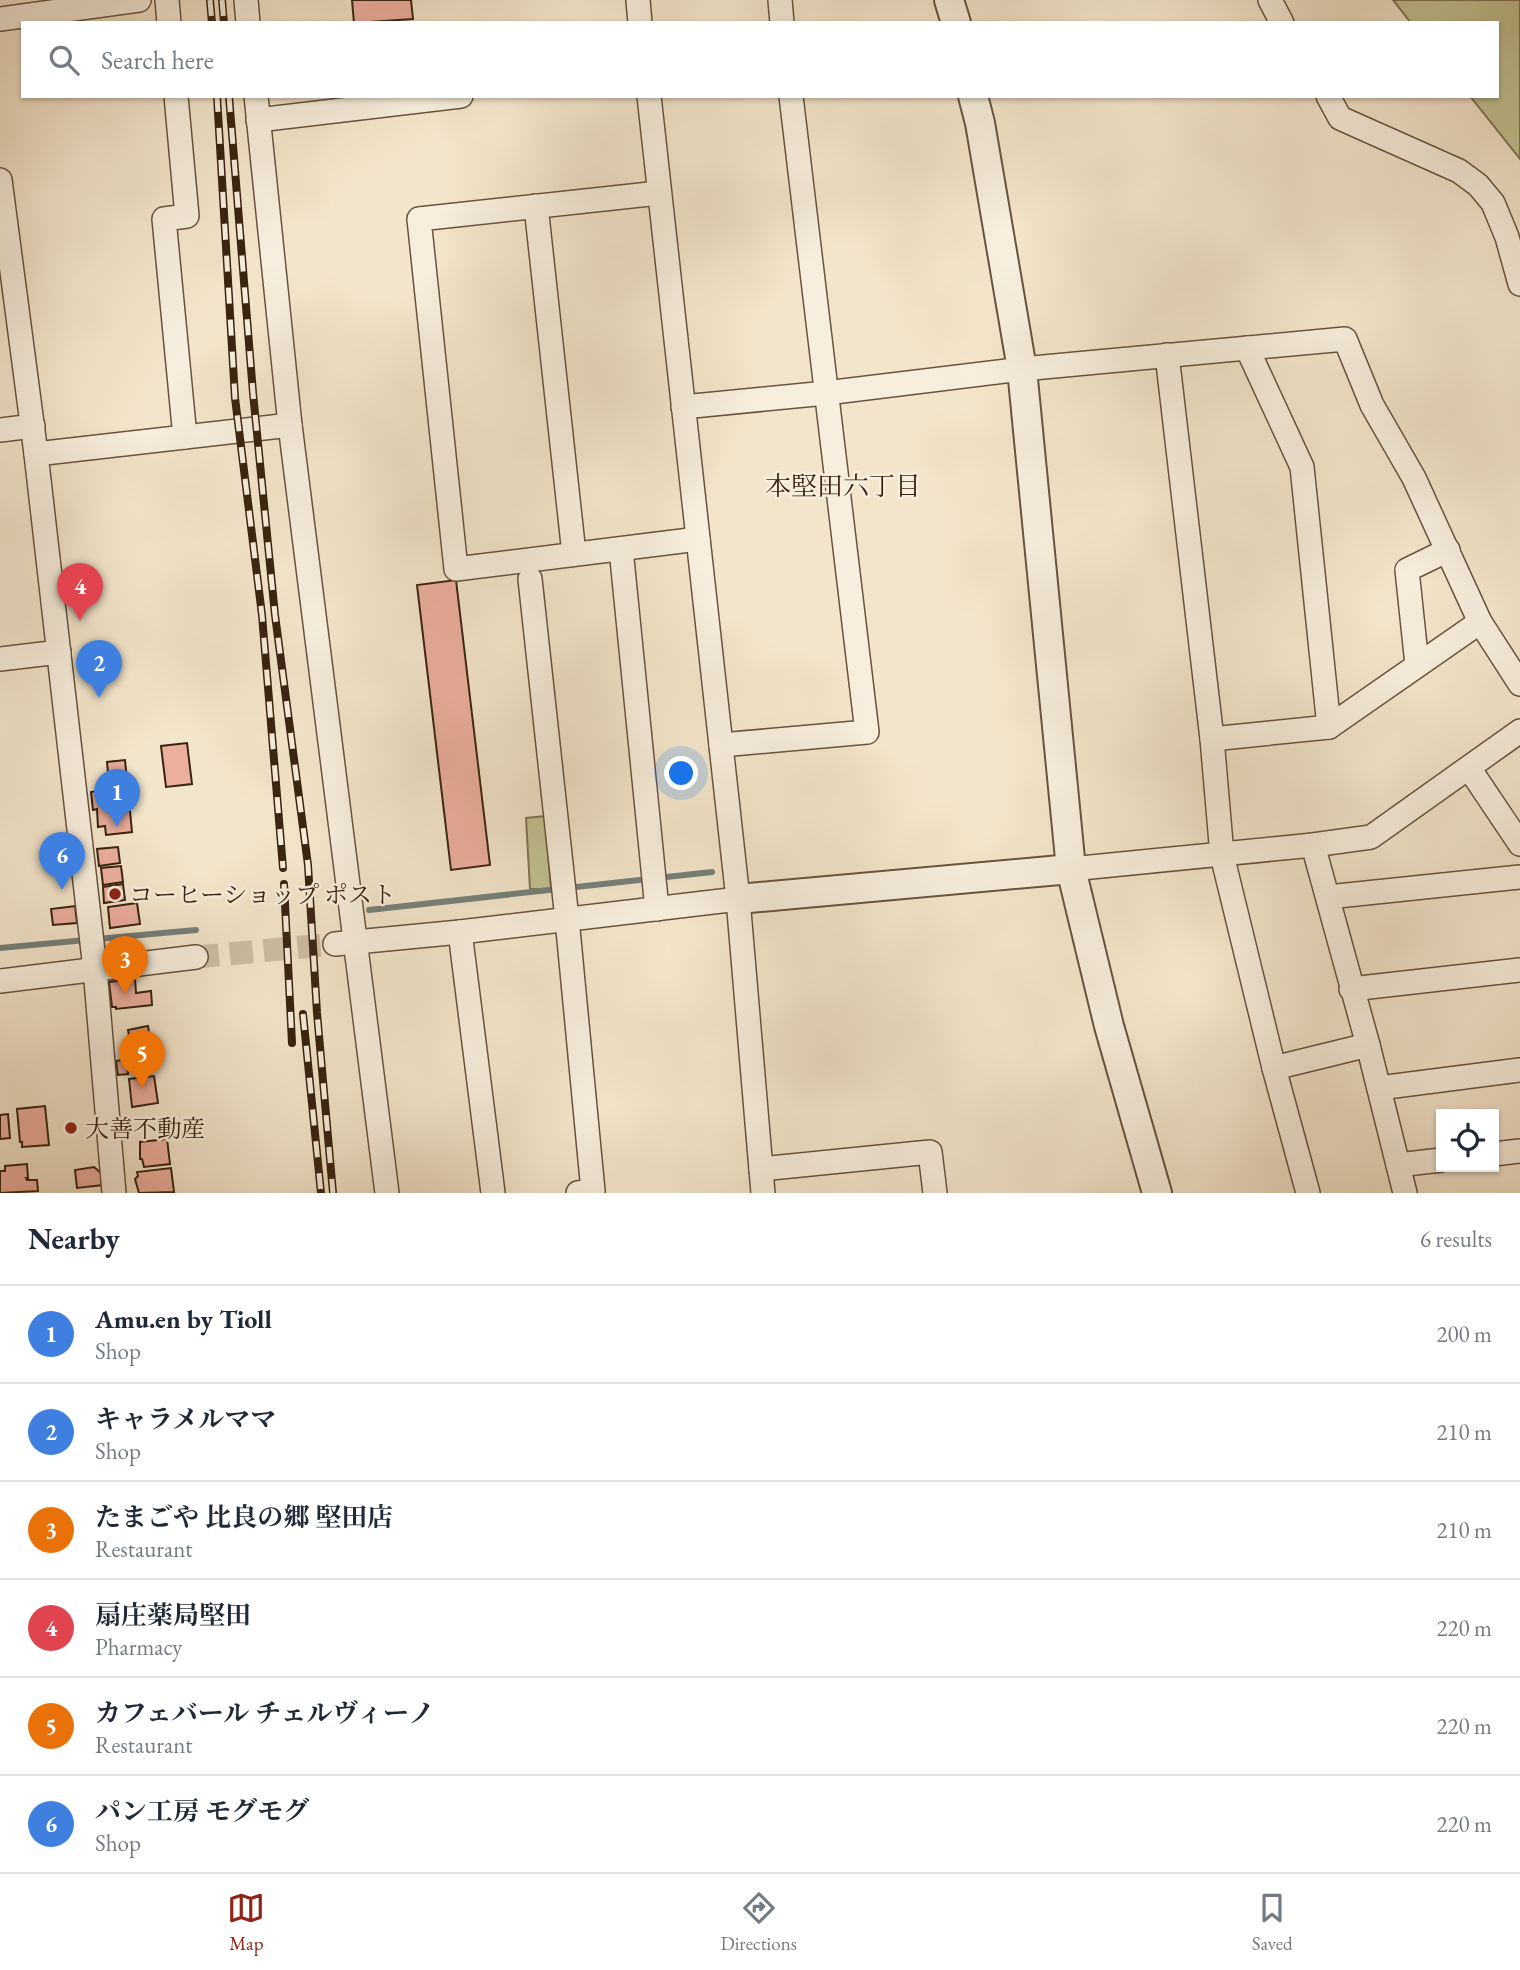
<!DOCTYPE html>
<meta charset="utf-8">
<style>
:root{--surface:#fff;--page:#f2f2f3;--text:#1f2937;--muted:#747a83;--line:#e0e1e3;--accent:#8f2418}
body{margin:0;font-family:"EB Garamond","Noto Serif JP",serif;background:var(--page);color:var(--text)}
.controls{position:absolute;right:21px;bottom:21px;display:grid;overflow:hidden;border-radius:0px;box-shadow:0 2px 5px #0004}
.controls button{width:63px;height:63px;display:grid;place-items:center;padding:0;border:0;border-bottom:2px solid var(--line);background:var(--surface);color:var(--text);font:35px sans-serif}
.you{position:absolute;left:682px;top:774px;width:24px;height:24px;margin:-18px;border:5px solid #fff;border-radius:50%;background:#1a73e8;box-shadow:0 0 0 10px #1a73e833}
.badge{display:grid;place-items:center;width:46px;height:46px;border-radius:50%;background:var(--accent);color:#fff;font-size:23px;font-weight:700}
.pin{position:absolute;translate:-50% -58px;filter:drop-shadow(0 2px 4px #0008)}
.pin::after{content:'';position:absolute;top:37px;width:24px;height:21px;background:inherit;clip-path:polygon(0 0,100% 0,50% 100%)}
.list{margin:0;padding:0;list-style:none}
h2{display:flex;justify-content:space-between;align-items:center;height:91px;margin:0;padding:0 28px;font-size:30px}
h2 small{font-size:23px;font-weight:400;color:var(--muted)}
.list li{display:grid;grid-template-columns:46px 1fr auto;gap:21px;align-items:center;box-sizing:border-box;height:98px;padding:0 28px;border-top:2px solid var(--line)}
.list b{display:block;font-size:26px;white-space:nowrap}
.list p{margin:0;font-size:23px;white-space:nowrap;color:var(--muted)}
.list em{font-size:23px;font-style:normal;color:var(--muted)}
.icon{flex:none;width:38px;height:38px;fill:none;stroke:currentColor;stroke-width:2;stroke-linecap:round;stroke-linejoin:round}
.map{position:relative;flex:none;width:1520px;height:1193px;overflow:hidden}
.search{position:absolute;background:var(--surface);box-shadow:0 2px 5px #0004;left:21px;right:21px;top:21px;height:77px;display:flex;align-items:center;gap:18px;box-sizing:border-box;padding:0 24px;border-radius:0px;color:var(--muted);font-size:26px}
.sheet{height:679px;background:var(--surface)}
nav{display:flex;justify-content:space-around;align-items:center;box-sizing:border-box;height:98px;border-top:2px solid var(--line);background:var(--surface);font-size:19px;color:var(--muted)}
nav a{display:grid;justify-items:center;gap:4px}
nav .on{color:var(--accent)}
.map>svg:first-child{display:block}
</style>
<div class="map">
<svg width="1520" height="1193" viewBox="0 0 1520 1193">
<rect width="100%" height="100%" fill="#f3e5cb"/>
<filter id="stains"><feTurbulence type="fractalNoise" baseFrequency=".00286" numOctaves="4"/><feColorMatrix values="0 0 0 0 .2 0 0 0 0 .09 0 0 0 0 .02 0 0 0 .5 -.17"/></filter>
<radialGradient id="worn" r=".72"><stop offset=".6" stop-color="#630" stop-opacity="0"/><stop offset="1" stop-color="#630" stop-opacity=".3"/></radialGradient>
<g fill="#c2c293" stroke="#7e7352" stroke-width="2">
<path d="M1393 0H1520V159L1470 96H1497V23H1411Z"/>
<path d="M545 816 551 889H530L526 818Z"/>
</g>
<g fill="none" stroke-linecap="round" stroke-linejoin="round">
<g stroke="#76807a" stroke-width="6">
<path d="M369 910 712 872"/>
<path d="M97 939 196 930"/>
<path d="M0 948 86 940"/>
</g>
</g>
<g fill="#ecaf9e" stroke="#392410" stroke-width="2">
<path d="M352 0H411L413 19 354 23Z"/>
<path d="M456 580 490 865 451 870 417 585Z"/>
<path d="M187 743 192 784 166 787 161 746Z"/>
<path d="M125 760 132 832 106 835 105 826 98 827 97 809 93 810 91 792 103 790 102 784 109 783 107 762Z"/>
<path d="M118 847 120 863 99 866 97 849Z"/>
<path d="M121 866 123 882 103 885 101 868Z"/>
<path d="M123 884 125 900 104 903 103 887Z"/>
<path d="M137 903 140 924 110 928 108 907Z"/>
<path d="M75 906 77 923 53 925 51 909Z"/>
<path d="M135 979 136 993 151 991 152 1005 116 1009V1007H112L109 982Z"/>
<path d="M148 1026 154 1065 131 1069 127 1053 131 1052 128 1036 129 1035 128 1030Z"/>
<path d="M127 1059 128 1074 118 1075 116 1061Z"/>
<path d="M154 1076 158 1103 132 1107 129 1079Z"/>
<path d="M45 1106 49 1145 22 1147V1142H20L17 1109Z"/>
<path d="M8 1114 10 1138 0 1139V1115Z"/>
<path d="M167 1139 170 1164 144 1167 142 1159H140V1142Z"/>
<path d="M27 1164 28 1178H26L27 1180H37L38 1191 0 1193V1171H5V1166Z"/>
<path d="M94 1167 102 1174 103 1185 77 1188 75 1170Z"/>
<path d="M171 1168 174 1192 139 1193 135 1179 138 1176 137 1172Z"/>
</g>
<g fill="none" stroke-linecap="round" stroke-linejoin="round">
<path stroke="#cebea6" stroke-width="23" stroke-dasharray="23 11" stroke-linecap="butt" d="M196 957 335 944"/>
<defs>
<g id="minor">
<path d="M167 0 169 23"/>
<path d="M246 0 248 23"/>
<path d="M638 0 640 23"/>
<path d="M780 0 782 23"/>
<path d="M1270 0 1282 23"/>
<path d="M0 19 139 0"/>
<path d="M176 96 187 216 164 219 185 437"/>
<path d="M256 96 290 425 387 1193"/>
<path d="M649 96 738 899 763 1193"/>
<path d="M1328 96 1340 118 1459 171 1478 185 1493 203 1507 237 1520 284"/>
<path d="M258 120 461 96"/>
<path d="M0 180 36 454 95 969 114 1193"/>
<path d="M659 193 419 219 456 569 698 539"/>
<path d="M536 206 574 554"/>
<path d="M1247 348 1302 467 1329 727"/>
<path d="M1167 355 1212 739 1222 855 1274 1068 1308 1193"/>
<path d="M683 407 826 393 1022 369 1345 339 1372 405 1414 478 1480 622 1520 684"/>
<path d="M0 430 33 426"/>
<path d="M36 454 290 425"/>
<path d="M621 549 657 909"/>
<path d="M530 579 567 919 593 1191 578 1193"/>
<path d="M0 659 59 652"/>
<path d="M1417 665 1407 570 1448 550"/>
<path d="M1212 739 1329 727 1480 622"/>
<path d="M721 745 867 732 791 96"/>
<path d="M1469 768 1520 844"/>
<path d="M1313 845 1368 1045 1405 1193"/>
<path d="M1071 869 1313 845 1371 837 1520 731"/>
<path d="M1328 897 1520 877"/>
<path d="M460 932 493 1193"/>
<path d="M335 944 460 932 738 899"/>
<path d="M0 981 196 957"/>
<path d="M1351 989 1520 970"/>
<path d="M1274 1068 1368 1045"/>
<path d="M1379 1088 1520 1070"/>
<path d="M1494 1154 1520 1151"/>
<path d="M1398 1165 1441 1160"/>
<path d="M761 1169 930 1152 935 1193"/>
</g>
<g id="tertiary">
<path d="M949 0 956 23"/>
<path d="M973 96 980 123 1022 369 1071 869 1109 1026 1157 1193"/>
<path d="M738 899 1071 869"/>
</g>
</defs>
<use href="#minor" stroke="#68543f" stroke-width="26"/>
<use href="#tertiary" stroke="#68543f" stroke-width="32"/>
<use href="#minor" stroke="#f7eedd" stroke-width="23"/>
<use href="#tertiary" stroke="#f7eedd" stroke-width="28"/>
<defs>
<g id="rail">
<path d="M210 0 212 23"/>
<path d="M222 0 224 23"/>
<path d="M217 96 235 398 262 615 283 868"/>
<path d="M229 96 253 393 275 615 308 865 317 1013 333 1193"/>
<path d="M284 884 292 1043"/>
<path d="M303 1014 321 1193"/>
</g>
</defs>
<use href="#rail" stroke="#392410" stroke-width="8"/>
<use href="#rail" stroke="#f7eedd" stroke-width="5" stroke-dasharray="16" stroke-linecap="butt"/>
</g>
<g fill="#8f2418" stroke="#f7eedd" stroke-width="2.5">
<circle cx="115" cy="894" r="7"/>
<circle cx="71" cy="1128" r="7"/>
</g>
<g text-anchor="middle" dominant-baseline="central" stroke-width="5" stroke-linejoin="round" paint-order="stroke">
<g font-size="24" fill="#392410" stroke="#f7eedd" text-anchor="start">
<text x="129" y="894">コーヒーショップ ポスト</text>
<text x="85" y="1128">大善不動産</text>
</g>
<g font-size="26" fill="#392410" stroke="#f7eedd">
<text x="843" y="486">本堅田六丁目</text>
</g>
</g>
<rect width="100%" height="100%" filter="url(#stains)"/>
<rect width="100%" height="100%" fill="url(#worn)"/>
</svg>
<div class="controls">
<button><svg class="icon" aria-label="locate" viewBox="0 0 24 24"><circle cx="12" cy="12" r="6"/><path d="M12 2v4M12 18v4M2 12h4M18 12h4"/></svg></button>
</div>
<div class="you"></div>
<div class="pin badge" style="left:117px;top:827px;background:#3f7fe0">1</div>
<div class="pin badge" style="left:99px;top:698px;background:#3f7fe0">2</div>
<div class="pin badge" style="left:125px;top:994px;background:#e8710a">3</div>
<div class="pin badge" style="left:80px;top:621px;background:#e0444e">4</div>
<div class="pin badge" style="left:142px;top:1088px;background:#e8710a">5</div>
<div class="pin badge" style="left:62px;top:890px;background:#3f7fe0">6</div>
<div class="search"><svg class="icon" aria-label="search" viewBox="0 0 24 24"><circle cx="10" cy="10" r="6"/><path d="M15 15l6 6"/></svg>Search here</div>
</div>
<section class="sheet">
<h2>Nearby<small>6 results</small></h2>
<ul class="list">
<li><span class="badge" style="background:#3f7fe0">1</span><div><b>Amu.en by Tioll</b><p>Shop</p></div><em>200 m</em></li>
<li><span class="badge" style="background:#3f7fe0">2</span><div><b>キャラメルママ</b><p>Shop</p></div><em>210 m</em></li>
<li><span class="badge" style="background:#e8710a">3</span><div><b>たまごや 比良の郷 堅田店</b><p>Restaurant</p></div><em>210 m</em></li>
<li><span class="badge" style="background:#e0444e">4</span><div><b>扇庄薬局堅田</b><p>Pharmacy</p></div><em>220 m</em></li>
<li><span class="badge" style="background:#e8710a">5</span><div><b>カフェバール チェルヴィーノ</b><p>Restaurant</p></div><em>220 m</em></li>
<li><span class="badge" style="background:#3f7fe0">6</span><div><b>パン工房 モグモグ</b><p>Shop</p></div><em>220 m</em></li>
</ul>
</section>
<nav>
<a class="on"><svg class="icon" aria-label="map" viewBox="0 0 24 24"><path d="M3 6l6-2 6 2 6-2v14l-6 2-6-2-6 2zM9 4v14M15 6v14"/></svg>Map</a>
<a><svg class="icon" aria-label="directions" viewBox="0 0 24 24"><path d="M12 3l9 9-9 9-9-9zM9 14v-3h6M13 9l2 2-2 2"/></svg>Directions</a>
<a><svg class="icon" aria-label="saved" viewBox="0 0 24 24"><path d="M7 4h10v16l-5-4-5 4z"/></svg>Saved</a>
</nav>
